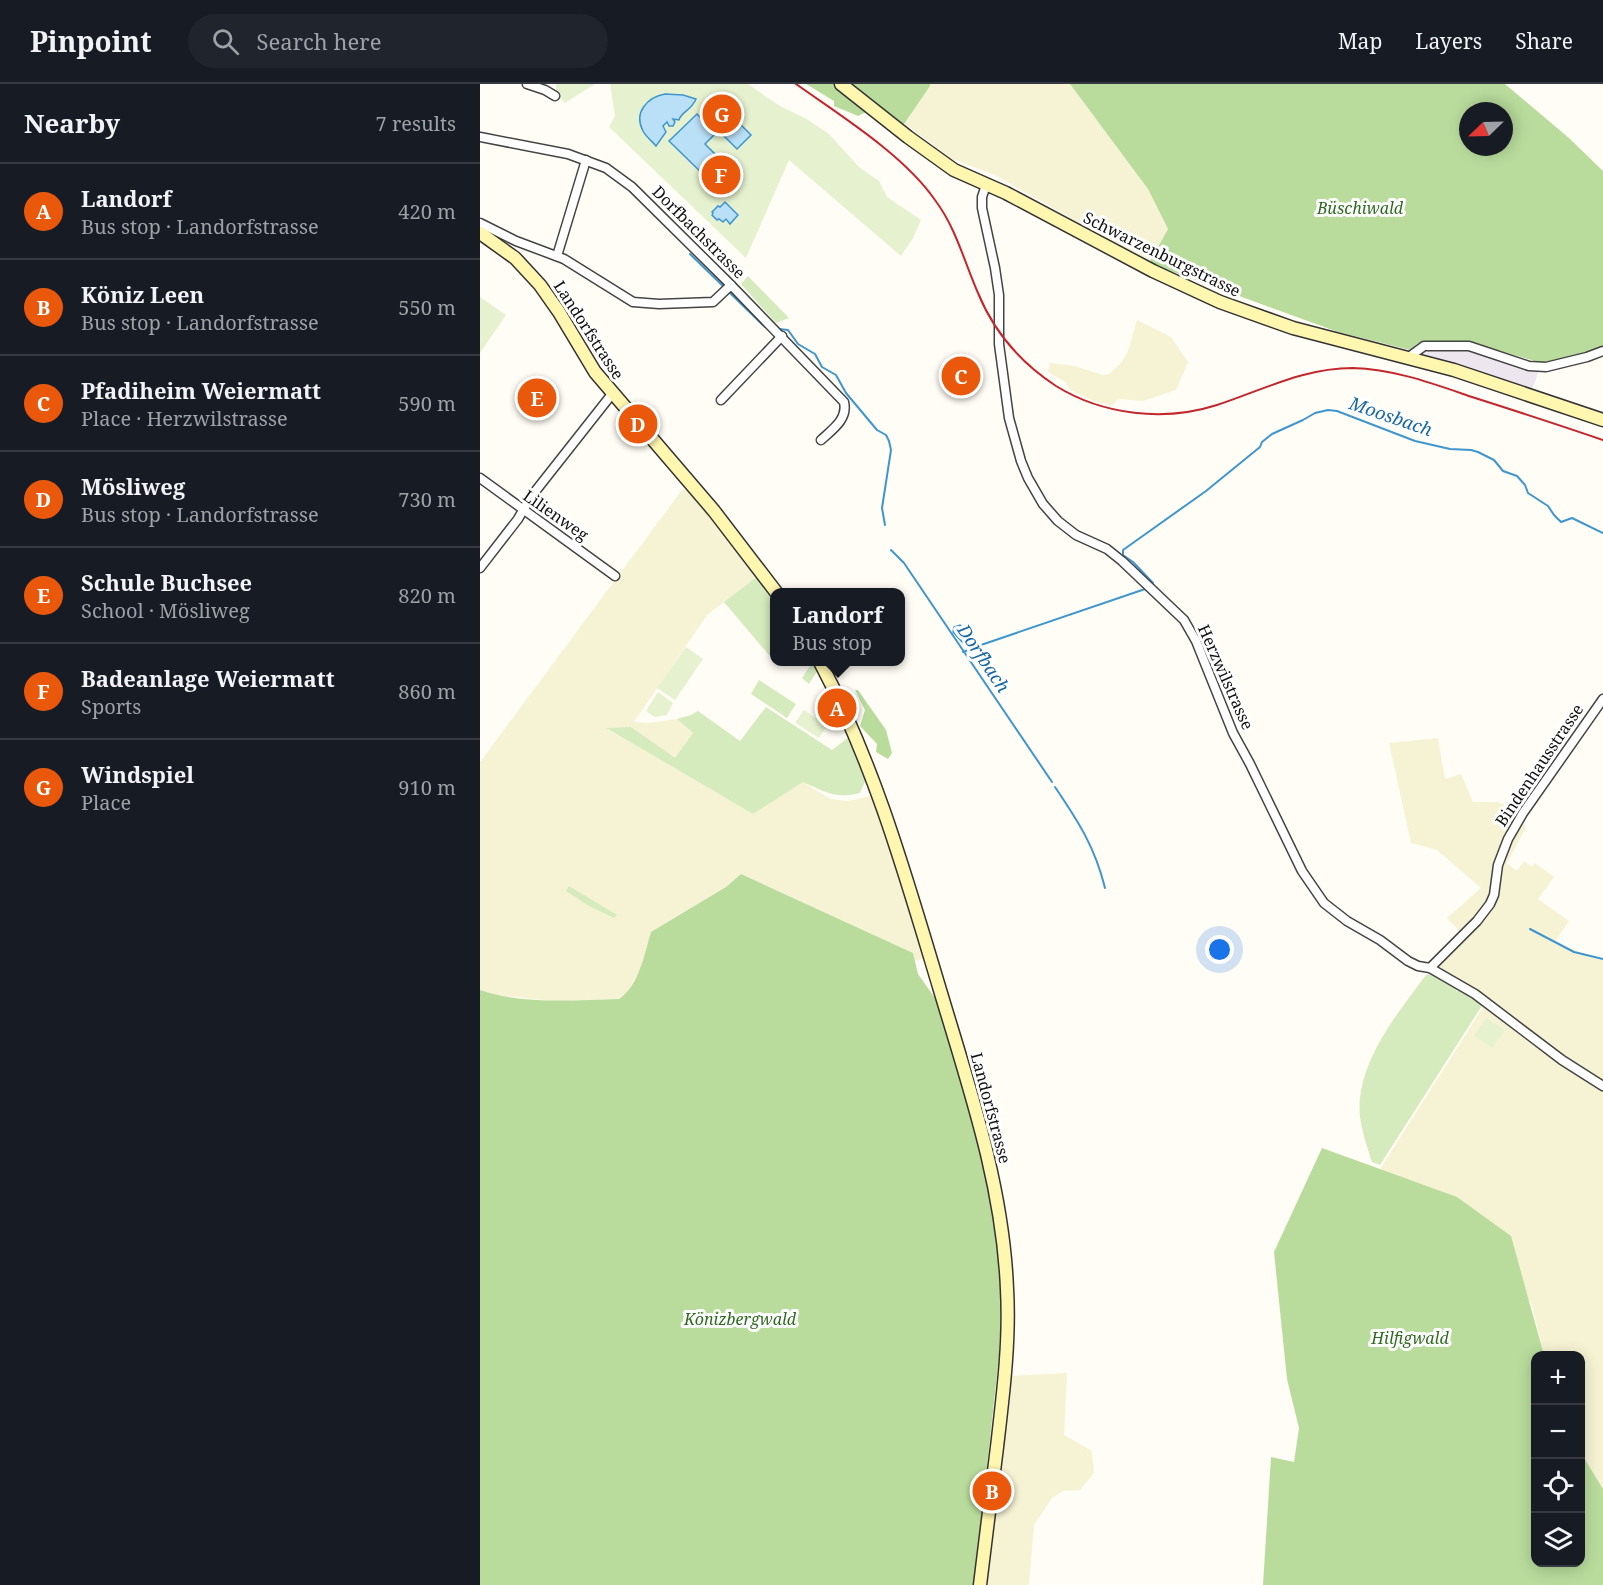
<!DOCTYPE html>
<meta charset="utf-8">
<style>
:root{--surface:#171b24;--page:#20242c;--text:#f1f3f6;--muted:#9ea1a6;--line:#363941;--accent:#ea580c}
body{margin:0;font-family:"Noto Serif",serif;background:var(--page);color:var(--text)}
.controls{position:absolute;right:18px;bottom:18px;display:grid;overflow:hidden;border-radius:12px;box-shadow:0 3px 15px #0003}
.controls button{width:54px;height:54px;display:grid;place-items:center;padding:0;border:0;border-bottom:2px solid var(--line);background:var(--surface);color:var(--text);font:30px sans-serif}
.compass{position:absolute;left:979px;top:18px;width:54px;height:54px;border-radius:50%;background:var(--surface);box-shadow:0 3px 15px #0003;rotate:247deg}
.you{position:absolute;left:740px;top:866px;width:21px;height:21px;margin:-15px;border:4px solid #fff;border-radius:50%;background:#1a73e8;box-shadow:0 0 0 9px #1a73e833}
.badge{display:grid;place-items:center;width:39px;height:39px;border-radius:50%;background:var(--accent);color:#fff;font-size:20px;font-weight:700}
.pin{position:absolute;translate:-50% -50%;border:3px solid #fff;box-shadow:0 2px 6px #0006}
.popup{position:absolute;left:290px;top:504px;width:135px;height:78px;box-sizing:border-box;display:grid;place-content:center;border-radius:12px;background:var(--surface);filter:drop-shadow(0 2px 4px #0005);font-size:20px;white-space:nowrap;color:var(--muted)}
.popup b{font-size:22px;color:var(--text)}
.popup::after{content:'';position:absolute;left:50%;top:100%;margin-left:-12px;border:12px solid transparent;border-top-color:var(--surface)}
.list{margin:0;padding:0;list-style:none}
h2{display:flex;justify-content:space-between;align-items:center;height:78px;margin:0;padding:0 24px;font-size:26px}
h2 small{font-size:20px;font-weight:400;color:var(--muted)}
.list li{display:grid;grid-template-columns:39px 1fr auto;gap:18px;align-items:center;box-sizing:border-box;height:96px;padding:0 24px;border-top:2px solid var(--line)}
.list b{display:block;font-size:22px;white-space:nowrap}
.list p{margin:0;font-size:20px;white-space:nowrap;color:var(--muted)}
.list em{font-size:20px;font-style:normal;color:var(--muted)}
.icon{flex:none;width:33px;height:33px;fill:none;stroke:currentColor;stroke-width:2;stroke-linecap:round;stroke-linejoin:round}
.map{position:relative;flex:none;width:1123px;height:1501px;overflow:hidden}
header{display:flex;align-items:center;gap:36px;box-sizing:border-box;height:84px;padding:0 30px;background:var(--surface);border-bottom:2px solid var(--line)}
header strong{font-size:28px}
nav{display:flex;gap:33px;margin-inline-start:auto;font-size:21px}
.search{width:420px;height:54px;background:var(--page);display:flex;align-items:center;gap:15px;box-sizing:border-box;padding:0 21px;border-radius:33px;color:var(--muted);font-size:22px}
main{display:flex}
aside{flex:1;background:var(--surface)}
.map>svg:first-child{display:block}
</style>
<header>
<strong>Pinpoint</strong>
<div class="search"><svg class="icon" aria-label="search" viewBox="0 0 24 24"><circle cx="10" cy="10" r="6"/><path d="M15 15l6 6"/></svg>Search here</div>
<nav><a>Map</a><a>Layers</a><a>Share</a></nav>
</header>
<main>
<aside>
<h2>Nearby<small>7 results</small></h2>
<ul class="list">
<li><span class="badge">A</span><div><b>Landorf</b><p>Bus stop · Landorfstrasse</p></div><em>420 m</em></li>
<li><span class="badge">B</span><div><b>Köniz Leen</b><p>Bus stop · Landorfstrasse</p></div><em>550 m</em></li>
<li><span class="badge">C</span><div><b>Pfadiheim Weiermatt</b><p>Place · Herzwilstrasse</p></div><em>590 m</em></li>
<li><span class="badge">D</span><div><b>Mösliweg</b><p>Bus stop · Landorfstrasse</p></div><em>730 m</em></li>
<li><span class="badge">E</span><div><b>Schule Buchsee</b><p>School · Mösliweg</p></div><em>820 m</em></li>
<li><span class="badge">F</span><div><b>Badeanlage Weiermatt</b><p>Sports</p></div><em>860 m</em></li>
<li><span class="badge">G</span><div><b>Windspiel</b><p>Place</p></div><em>910 m</em></li>
</ul>
</aside>
<div class="map">
<svg width="1123" height="1501" viewBox="0 0 1123 1501">
<rect width="100%" height="100%" fill="#fffdf5"/>
<path fill="#eee6ef" d="M952 263 989 264 1046 282 1062 279 1052 305 938 269Z"/>
<g fill="#f6f3d4">
<path d="M450 0H590L668 105 688 145 669 179 515 91 472 75 425 40 450 2Z"/>
<path d="M657 236 691 253 708 278 696 306 663 317 638 315 632 322 614 317 590 306 585 298 568 288 570 279 595 282 623 291 629 290 642 278 648 267Z"/>
<path d="M208 405 234 427 278 492 227 531 154 638 168 639 197 635 213 649 195 675 151 643 127 645 273 730 323 698 350 715 368 717 394 711 444 875 434 877 433 869 261 790 246 803 171 848 160 886 147 909 138 915 72 917 16 911 0 906V678L202 406Z"/>
<path d="M958 654 965 695 981 690 993 718H1018L1034 725 1046 744 1027 779 1037 787 1044 777 1052 783 1055 779 1074 793 1058 815 1089 837 1074 859 1123 876V1405L1101 1369 1100 1272 1064 1271 1051 1218 900 1085 1007 917 963 889 959 877 983 851 967 834 1001 804 957 766 931 759 909 659Z"/>
<path d="M587 1289 584 1351 612 1367 614 1389 600 1406 583 1407 572 1414 554 1441 549 1501H507L530 1292Z"/>
</g>
<g fill="#d5ebbd">
<path d="M268 192 309 234 296 239 261 200Z"/>
<path d="M278 492 294 514V577L244 518Z"/>
<path d="M331 578H334L338 586 329 600 322 594 332 579Z"/>
<path d="M279 596 316 620 307 634 271 610Z"/>
<path d="M286 623 352 666 370 652 387 693 380 709C355 715 346 708 323 698L273 730 126 644 151 643 195 674 213 649 197 635 211 631 218 627 260 657Z"/>
<path d="M89 802 137 831 134 834 109 822 86 807Z"/>
<path d="M951 890 977 903 976 908 981 904 1003 920 900 1081 892 1078C887 1063 882 1048 880 1033 875 980 917 930 946 891Z"/>
</g>
<g fill="#b9dc9c" fill-rule="evenodd">
<path d="M326 0H450V2L416 52 388 27 378 32 354 22V17Z"/>
<path d="M590 0H1025L1089 54 1123 87V265L1062 279 1003 262 977 258 938 259 930 266 858 248 669 179 688 145 668 105ZM988 27H1024V63H988Z"/>
<path d="M375 606H378L406 646 412 669 408 675 396 668 397 660 380 642 385 626Z"/>
<path d="M261 790 433 869 438 890 457 917 497 1051 515 1139 520 1182 521 1225 519 1272 494 1501H0V906C44 921 93 916 139 915 159 902 164 871 171 848L246 803Z"/>
<path d="M842 1064 977 1113 1031 1152 1064 1271 1056 1272V1478H1100L1101 1369 1123 1405V1501H783L791 1373 814 1378 819 1344 807 1295 794 1168Z"/>
</g>
<g fill="#e6f2cf">
<path d="M76 0H115L85 19 76 10Z"/>
<path d="M130 0H268L300 22 327 35 349 50 379 83 399 97 407 113 441 136 433 154 421 172 309 76 266 174 129 43 135 32Z"/>
<path d="M0 213 26 231 0 269Z"/>
<path d="M206 563 223 575 195 616 177 604Z"/>
<path d="M178 608 193 619 187 631 174 633 166 627Z"/>
<path d="M324 626 347 642 339 654 315 639Z"/>
<path d="M1006 934 1025 946 1012 964 994 952Z"/>
</g>
<g fill="#b9e0f7" stroke="#3f96cf" stroke-width="1.5">
<path d="M185 10 203 11 216 15C211 27 201 28 199 36L193 35 195 38 193 42H189L187 38 183 42 186 48 176 62C172 57 166 53 163 47 153 28 168 13 185 10Z"/>
<path d="M217 30 222 35 223 39 236 49 225 60 239 74 246 77 228 95 189 57Z"/>
<path d="M255 35 271 51 257 65 241 49Z"/>
<path d="M245 118 258 131 250 140 246 135 243 138 239 135 237 136 232 131 233 129 232 128 238 122 240 123Z"/>
<path d="M480 541 489 552V559H483L473 548 474 543Z"/>
</g>
<g fill="none" stroke-linecap="round" stroke-linejoin="round">
<g stroke="#3f96cf" stroke-width="2">
<path d="M210 170 244 203"/>
<path d="M248 207 285 243"/>
<path d="M299 245 308 246 318 260 335 270 342 283 356 291 366 309 397 346 406 351 409 357 411 366 402 424 405 441"/>
<path d="M411 466 424 479 572 698"/>
<path d="M673 499 653 478 643 471V466L726 407 780 363 782 358 792 350 823 336 835 329 848 326 857 327 935 357 970 365 991 366 998 368 1014 376 1023 387 1037 392 1045 401 1048 409 1068 422 1074 431 1081 438 1092 434 1123 449"/>
<path d="M501 561 668 504"/>
<path d="M483 568 496 563"/>
<path d="M575 703C598 737 615 763 625 804"/>
<path d="M1050 845 1094 868 1123 875"/>
</g>
<defs>
<g id="street">
<path d="M47 0 65 6 75 12"/>
<path d="M0 53 88 70 126 84 152 103 247 197 364 318C368 335 353 345 341 356"/>
<path d="M506 101 502 113V124L515 184 519 211V260L529 334 541 377 548 394 563 420 578 437 596 451 627 465 642 477 704 536 716 557 753 649 770 680 822 787 844 819 867 837 900 856 928 877 938 882 950 884 995 910 1082 976 1123 1002"/>
<path d="M0 139 36 157 84 175 153 218 179 220 233 218 251 201"/>
<path d="M77 172 106 76"/>
<path d="M929 273 944 262H989L1049 282 1066 283 1107 273 1123 267"/>
<path d="M241 316 302 252"/>
<path d="M0 394 135 492"/>
<path d="M0 484 38 435 50 414 132 310"/>
<path d="M950 884 997 837 1010 820 1014 811 1018 781 1028 755 1043 729 1123 615"/>
</g>
<g id="secondary">
<path d="M361 0 428 53 474 86 526 109 673 187 740 218 813 244 974 286 1123 336"/>
<path d="M0 149 35 174 60 201 79 228 115 288 234 427 296 508"/>
<path d="M340 578C395 682 426 793 460 906 489 1003 523 1102 527 1205 530 1257 523 1311 517 1363 511 1409 506 1455 500 1501"/>
</g>
</defs>
<use href="#street" stroke="#444" stroke-width="11"/>
<use href="#secondary" stroke="#333" stroke-width="15"/>
<use href="#street" stroke="#fff" stroke-width="8"/>
<use href="#secondary" stroke="#fff6b0" stroke-width="12"/>
<path stroke="#c4262e" stroke-width="2" d="M316 0C361 32 424 71 455 116 476 144 484 177 498 209 514 248 541 279 576 302 623 331 684 338 737 321 783 306 823 284 873 284 914 285 954 300 992 313 1036 327 1079 341 1123 356"/>
</g>
<g text-anchor="middle" dominant-baseline="central" stroke-width="6" stroke-linejoin="round" paint-order="stroke">
<g font-size="16" font-style="italic" fill="#2f6b1f" stroke="#fff">
<text x="880" y="124">Büschiwald</text>
<text x="260" y="1235">Könizbergwald</text>
<text x="930" y="1254">Hilfigwald</text>
</g>
<g font-size="16" fill="#111" stroke="#fff">
<text transform="translate(219 148) rotate(45)">Dorfbachstrasse</text>
<text transform="translate(682 170) rotate(26)">Schwarzenburgstrasse</text>
<text transform="translate(109 246) rotate(57)">Landorfstrasse</text>
<text transform="translate(76 431) rotate(35)">Lilienweg</text>
<text transform="translate(746 593) rotate(66)">Herzwilstrasse</text>
<text transform="translate(1059 681) rotate(-56)">Bindenhausstrasse</text>
<text transform="translate(511 1024) rotate(75)">Landorfstrasse</text>
</g>
<g font-size="18" font-style="italic" fill="#1768a6" stroke="#fff">
<text transform="translate(911 332) rotate(19)">Moosbach</text>
<text transform="translate(504 574) rotate(56)">Dorfbach</text>
</g>
</g>
</svg>
<div class="controls">
<button>+</button>
<button>−</button>
<button><svg class="icon" aria-label="locate" viewBox="0 0 24 24"><circle cx="12" cy="12" r="6"/><path d="M12 2v4M12 18v4M2 12h4M18 12h4"/></svg></button>
<button><svg class="icon" aria-label="layers" viewBox="0 0 24 24"><path d="M12 4l9 5-9 5-9-5zM3 14l9 5 9-5"/></svg></button>
</div>
<svg class="compass" viewBox="-18 -18 36 36"><path d="M0-13l5 13h-10z" fill="#e53935"/><path d="M0 13l5-13h-10z" fill="#9ea1a6"/></svg>
<div class="you"></div>
<div class="pin badge" style="left:357px;top:624px">A</div>
<div class="popup"><b>Landorf</b>Bus stop</div>
<div class="pin badge" style="left:512px;top:1407px">B</div>
<div class="pin badge" style="left:481px;top:292px">C</div>
<div class="pin badge" style="left:158px;top:340px">D</div>
<div class="pin badge" style="left:57px;top:314px">E</div>
<div class="pin badge" style="left:241px;top:91px">F</div>
<div class="pin badge" style="left:242px;top:30px">G</div>
</div>
</main>
